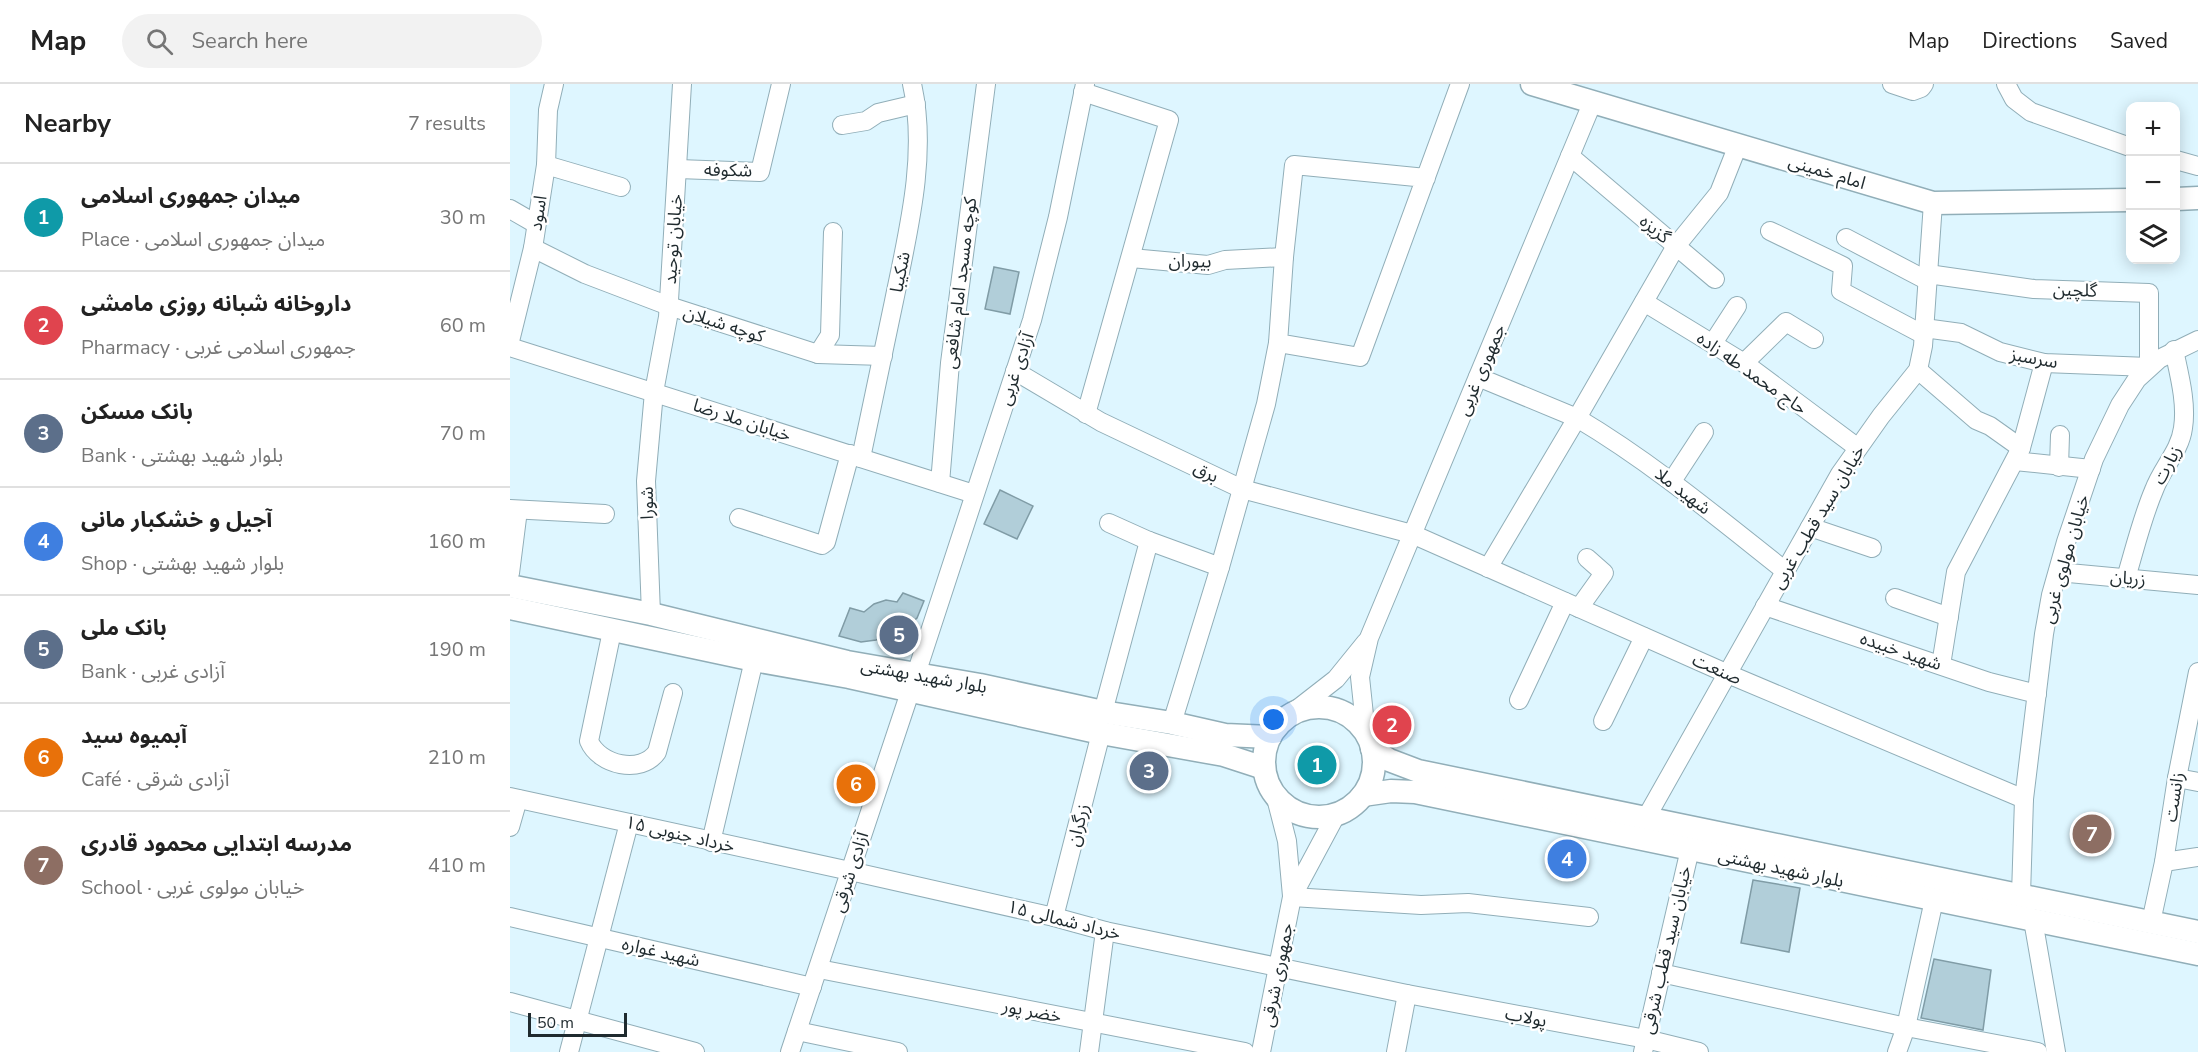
<!DOCTYPE html>
<meta charset="utf-8">
<style>
:root{--surface:#fff;--page:#f2f2f2;--text:#222;--muted:#767676;--line:#e0e0e0;--accent:#ea580c}
body{margin:0;font-family:"Nunito Sans","Noto Sans Arabic",sans-serif;background:var(--page);color:var(--text)}
.controls{position:absolute;right:18px;top:18px;display:grid;overflow:hidden;border-radius:12px;box-shadow:0 3px 15px #0003}
.controls button{width:54px;height:54px;display:grid;place-items:center;padding:0;border:0;border-bottom:2px solid var(--line);background:var(--surface);color:var(--text);font:30px sans-serif}
.scale{position:absolute;left:18px;bottom:15px;width:99px;box-sizing:border-box;padding-left:6px;border:3px solid #1f2a2e;border-top:0;font-size:16px;line-height:21px;white-space:nowrap;color:#1f2a2e;-webkit-text-stroke:4px #fff;paint-order:stroke}
.you{position:absolute;left:764px;top:636px;width:21px;height:21px;margin:-15px;border:4px solid #fff;border-radius:50%;background:#1a73e8;box-shadow:0 0 0 9px #1a73e833}
.badge{display:grid;place-items:center;width:39px;height:39px;border-radius:50%;background:var(--accent);color:#fff;font-size:20px;font-weight:700}
.pin{position:absolute;translate:-50% -50%;border:3px solid #fff;box-shadow:0 2px 6px #0006}
.list{margin:0;padding:0;list-style:none}
h2{display:flex;justify-content:space-between;align-items:center;height:78px;margin:0;padding:0 24px;font-size:26px}
h2 small{font-size:20px;font-weight:400;color:var(--muted)}
.list li{display:grid;grid-template-columns:39px 1fr auto;gap:18px;align-items:center;box-sizing:border-box;height:108px;padding:0 24px;border-top:2px solid var(--line)}
.list b{display:block;font-size:22px;white-space:nowrap}
.list p{margin:0;font-size:20px;white-space:nowrap;color:var(--muted)}
.list em{font-size:20px;font-style:normal;color:var(--muted)}
.icon{flex:none;width:33px;height:33px;fill:none;stroke:currentColor;stroke-width:2;stroke-linecap:round;stroke-linejoin:round}
.map{position:relative;flex:none;width:1688px;height:968px;overflow:hidden}
header{display:flex;align-items:center;gap:36px;box-sizing:border-box;height:84px;padding:0 30px;background:var(--surface);border-bottom:2px solid var(--line)}
header strong{font-size:28px}
nav{display:flex;gap:33px;margin-inline-start:auto;font-size:21px}
.search{width:420px;height:54px;background:var(--page);display:flex;align-items:center;gap:15px;box-sizing:border-box;padding:0 21px;border-radius:33px;color:var(--muted);font-size:22px}
main{display:flex}
aside{flex:1;background:var(--surface)}
.map>svg:first-child{display:block}
</style>
<header>
<strong>Map</strong>
<div class="search"><svg class="icon" aria-label="search" viewBox="0 0 24 24"><circle cx="10" cy="10" r="6"/><path d="M15 15l6 6"/></svg>Search here</div>
<nav><a>Map</a><a>Directions</a><a>Saved</a></nav>
</header>
<main>
<aside>
<h2>Nearby<small>7 results</small></h2>
<ul class="list">
<li><span class="badge" style="background:#0f9aa8">1</span><div><b>میدان جمهوری اسلامی</b><p>Place · میدان جمهوری اسلامی</p></div><em>30 m</em></li>
<li><span class="badge" style="background:#e0444e">2</span><div><b>داروخانه شبانه روزی مامشی</b><p>Pharmacy · جمهوری اسلامی غربی</p></div><em>60 m</em></li>
<li><span class="badge" style="background:#5c6f8a">3</span><div><b>بانک مسکن</b><p>Bank · بلوار شهید بهشتی</p></div><em>70 m</em></li>
<li><span class="badge" style="background:#3f7fe0">4</span><div><b>آجیل و خشکبار مانی</b><p>Shop · بلوار شهید بهشتی</p></div><em>160 m</em></li>
<li><span class="badge" style="background:#5c6f8a">5</span><div><b>بانک ملی</b><p>Bank · آزادی غربی</p></div><em>190 m</em></li>
<li><span class="badge" style="background:#e8710a">6</span><div><b>آبمیوه سید</b><p>Café · آزادی شرقی</p></div><em>210 m</em></li>
<li><span class="badge" style="background:#8d6e63">7</span><div><b>مدرسه ابتدایى محمود قادرى</b><p>School · خیابان مولوی غربی</p></div><em>410 m</em></li>
</ul>
</aside>
<div class="map">
<svg width="1688" height="968" viewBox="0 0 1688 968">
<rect width="100%" height="100%" fill="#def6ff"/>
<g fill="#b1ced9" stroke="#809ca6" stroke-width="1.5">
<path d="M484 183 509 188 500 230 475 225Z"/>
<path d="M490 406 523 422 507 455 474 440Z"/>
<path d="M393 509 414 517 407 534 393 546 366 556 351 558 329 552 340 524 354 528 364 520 376 516 387 518Z"/>
<path d="M1243 796 1290 804 1279 868 1231 859Z"/>
<path d="M1424 875 1481 886 1473 946 1411 934Z"/>
</g>
<g fill="none" stroke-linecap="round" stroke-linejoin="round">
<defs>
<g id="minor">
<path d="M1382 0 1403 7 1411 4 1414 0"/>
<path d="M1496 0 1504 15 1521 28 1620 63"/>
<path d="M573 8 659 36 576 330"/>
<path d="M332 41 356 37 368 29 406 20"/>
<path d="M1060 72 1166 162 1209 109 1228 61"/>
<path d="M1666 76 1688 82"/>
<path d="M36 81 111 103"/>
<path d="M168 85 250 88 271 0"/>
<path d="M916 94 784 81 774 173 768 259 850 273 950 0"/>
<path d="M0 125 26 140"/>
<path d="M1260 147 1333 182 1331 207 1414 251"/>
<path d="M1336 154 1418 197"/>
<path d="M23 164 75 190 159 222 308 270 373 272"/>
<path d="M621 174 698 181 715 176 774 173"/>
<path d="M1134 218 1234 279 1348 364"/>
<path d="M1414 244 1451 249 1490 268 1534 279 1639 283V209L1524 205 1418 190"/>
<path d="M0 257 23 164 36 81 38 26 44 0"/>
<path d="M1203 259 1227 222"/>
<path d="M0 263 464 410"/>
<path d="M308 270 320 251 323 148"/>
<path d="M1234 279 1276 238 1304 255"/>
<path d="M1408 286 1466 336 1480 342 1511 364"/>
<path d="M505 287 591 338 732 405 902 450 1218 590 1514 715"/>
<path d="M968 293 1067 334 1166 162 1205 195"/>
<path d="M351 374C362 322 373 270 384 217 398 148 418 70 402 0"/>
<path d="M1505 377 1581 385"/>
<path d="M1549 383 1550 351"/>
<path d="M1162 397 1194 348"/>
<path d="M430 399 440 279 476 0"/>
<path d="M0 425 95 430"/>
<path d="M229 434 312 461 316 458 340 370"/>
<path d="M599 439 639 457"/>
<path d="M1300 443 1362 464"/>
<path d="M710 483 756 320 768 259"/>
<path d="M978 484 1067 334C1141 378 1207 433 1274 486"/>
<path d="M1548 488 1688 501"/>
<path d="M0 489 8 426"/>
<path d="M1616 494C1625 464 1632 434 1644 406 1652 384 1670 367 1673 344 1677 319 1669 290 1664 266"/>
<path d="M1385 514 1439 533"/>
<path d="M1255 522 1479 598 1527 610"/>
<path d="M1069 524 1094 489 1077 474"/>
<path d="M141 530 136 397 144 308 158 233 172 0"/>
<path d="M102 547 79 657C89 681 131 691 147 668L163 609"/>
<path d="M1431 581 1446 488 1511 364 1534 279"/>
<path d="M406 590 522 236 548 133 575 0"/>
<path d="M1009 616 1055 518"/>
<path d="M593 628 639 457 710 483 662 639"/>
<path d="M781 630 826 595 856 558"/>
<path d="M1093 637 1134 553"/>
<path d="M856 650 850 593 859 554 1083 17"/>
<path d="M1667 694 1688 698"/>
<path d="M0 713 340 787 544 833 595 847 897 910 1136 955 1189 968"/>
<path d="M766 714 777 757 782 812"/>
<path d="M1136 734 1330 390 1371 332 1408 286 1413 262 1423 119"/>
<path d="M0 743 8 715"/>
<path d="M201 758 244 576"/>
<path d="M1654 778 1688 773"/>
<path d="M1511 811 1514 715 1534 550 1541 511 1556 458 1584 375 1610 321 1627 295 1649 275 1688 256"/>
<path d="M782 813 911 821 958 819 1079 833"/>
<path d="M0 833 302 903"/>
<path d="M544 833 591 649"/>
<path d="M1523 836 1546 968"/>
<path d="M1641 838 1654 778 1667 694 1688 588"/>
<path d="M309 885 735 968"/>
<path d="M1151 889 1396 943 1528 968"/>
<path d="M0 918 185 968"/>
<path d="M287 947 388 968"/>
<path d="M59 968 119 739"/>
<path d="M280 968 400 608"/>
<path d="M579 968 595 847"/>
<path d="M751 968 782 813 826 731"/>
<path d="M886 968 897 910"/>
<path d="M1133 968 1180 765"/>
<path d="M1387 968 1396 943 1424 816"/>
</g>
<g id="major">
<path d="M1022 0 1423 119 1620 116"/>
<path d="M1666 115 1688 114"/>
<path d="M0 502 141 530 337 578 470 601 593 628 662 639 715 651 760 653"/>
<path d="M0 524 244 576 339 593 591 649 714 671 754 684"/>
<circle cx="809" cy="678" r="55"/>
<path d="M862 665 879 676 908 687 1688 848"/>
<path d="M853 711 881 707 905 708 1688 870"/>
</g>
</defs>
<use href="#minor" stroke="#91aeb8" stroke-width="20"/>
<use href="#major" stroke="#91aeb8" stroke-width="25"/>
<use href="#minor" stroke="#fff" stroke-width="18"/>
<use href="#major" stroke="#fff" stroke-width="22"/>
</g>
<g text-anchor="middle" dominant-baseline="central" stroke-width="5" stroke-linejoin="round" paint-order="stroke">
<g font-size="18" fill="#1f2a2e" stroke="#fff">
<text transform="translate(218 86) rotate(1)">شکوفه</text>
<text transform="translate(1317 88) rotate(17)">امام خمینی</text>
<text transform="translate(28 129) rotate(-81)">اسود</text>
<text transform="translate(1145 145) rotate(40)">گزیزه</text>
<text transform="translate(163 155) rotate(-86)">خیابان توحید</text>
<text transform="translate(680 177) rotate(1)">بیوران</text>
<text transform="translate(390 188) rotate(-79)">شکیبا</text>
<text transform="translate(450 199) rotate(-83)">کوچه مسجد امام شافعی</text>
<text transform="translate(1565 206) rotate(2)">گلچین</text>
<text transform="translate(214 240) rotate(18)">کوچه شیلان</text>
<text transform="translate(1524 274) rotate(10)">سرسبز</text>
<text transform="translate(506 285) rotate(-71)">آزادی غربی</text>
<text transform="translate(971 286) rotate(-67)">جمهوری غربی</text>
<text transform="translate(1242 289) rotate(35)">حاج محمد طه زاده</text>
<text transform="translate(232 336) rotate(18)">خیابان ملا رضا</text>
<text transform="translate(1657 381) rotate(-62)">زیارت</text>
<text transform="translate(696 388) rotate(25)">برق</text>
<text transform="translate(1173 407) rotate(37)">شهید ملا</text>
<text transform="translate(137 419) rotate(-91)">شورا</text>
<text transform="translate(1308 433) rotate(-59)">خیابان سید قطب غربی</text>
<text transform="translate(1555 475) rotate(-74)">خیابان مولوی غربی</text>
<text transform="translate(1618 494) rotate(5)">زریان</text>
<text transform="translate(1391 567) rotate(19)">شهید خبیده</text>
<text transform="translate(1207 585) rotate(24)">صنعت</text>
<text transform="translate(414 592) rotate(10)">بلوار شهید بهشتی</text>
<text transform="translate(1664 713) rotate(-81)">زانست</text>
<text transform="translate(568 741) rotate(-76)">زرگران</text>
<text transform="translate(170 750) rotate(13)">۱۵ خرداد جنوبی</text>
<text transform="translate(1271 784) rotate(12)">بلوار شهید بهشتی</text>
<text transform="translate(340 788) rotate(-72)">آزادی شرقی</text>
<text transform="translate(554 836) rotate(14)">۱۵ خرداد شمالی</text>
<text transform="translate(1156 866) rotate(-77)">خیابان سید قطب شرقی</text>
<text transform="translate(151 868) rotate(13)">شهید غواره</text>
<text transform="translate(767 891) rotate(-79)">جمهوری شرقی</text>
<text transform="translate(522 927) rotate(11)">خضر پور</text>
<text transform="translate(1016 933) rotate(11)">پولاب</text>
</g>
</g>
</svg>
<div class="controls">
<button>+</button>
<button>−</button>
<button><svg class="icon" aria-label="layers" viewBox="0 0 24 24"><path d="M12 4l9 5-9 5-9-5zM3 14l9 5 9-5"/></svg></button>
</div>
<div class="scale">50 m</div>
<div class="you"></div>
<div class="pin badge" style="left:807px;top:681px;background:#0f9aa8">1</div>
<div class="pin badge" style="left:882px;top:641px;background:#e0444e">2</div>
<div class="pin badge" style="left:639px;top:687px;background:#5c6f8a">3</div>
<div class="pin badge" style="left:1057px;top:775px;background:#3f7fe0">4</div>
<div class="pin badge" style="left:389px;top:551px;background:#5c6f8a">5</div>
<div class="pin badge" style="left:346px;top:700px;background:#e8710a">6</div>
<div class="pin badge" style="left:1582px;top:750px;background:#8d6e63">7</div>
</div>
</main>
